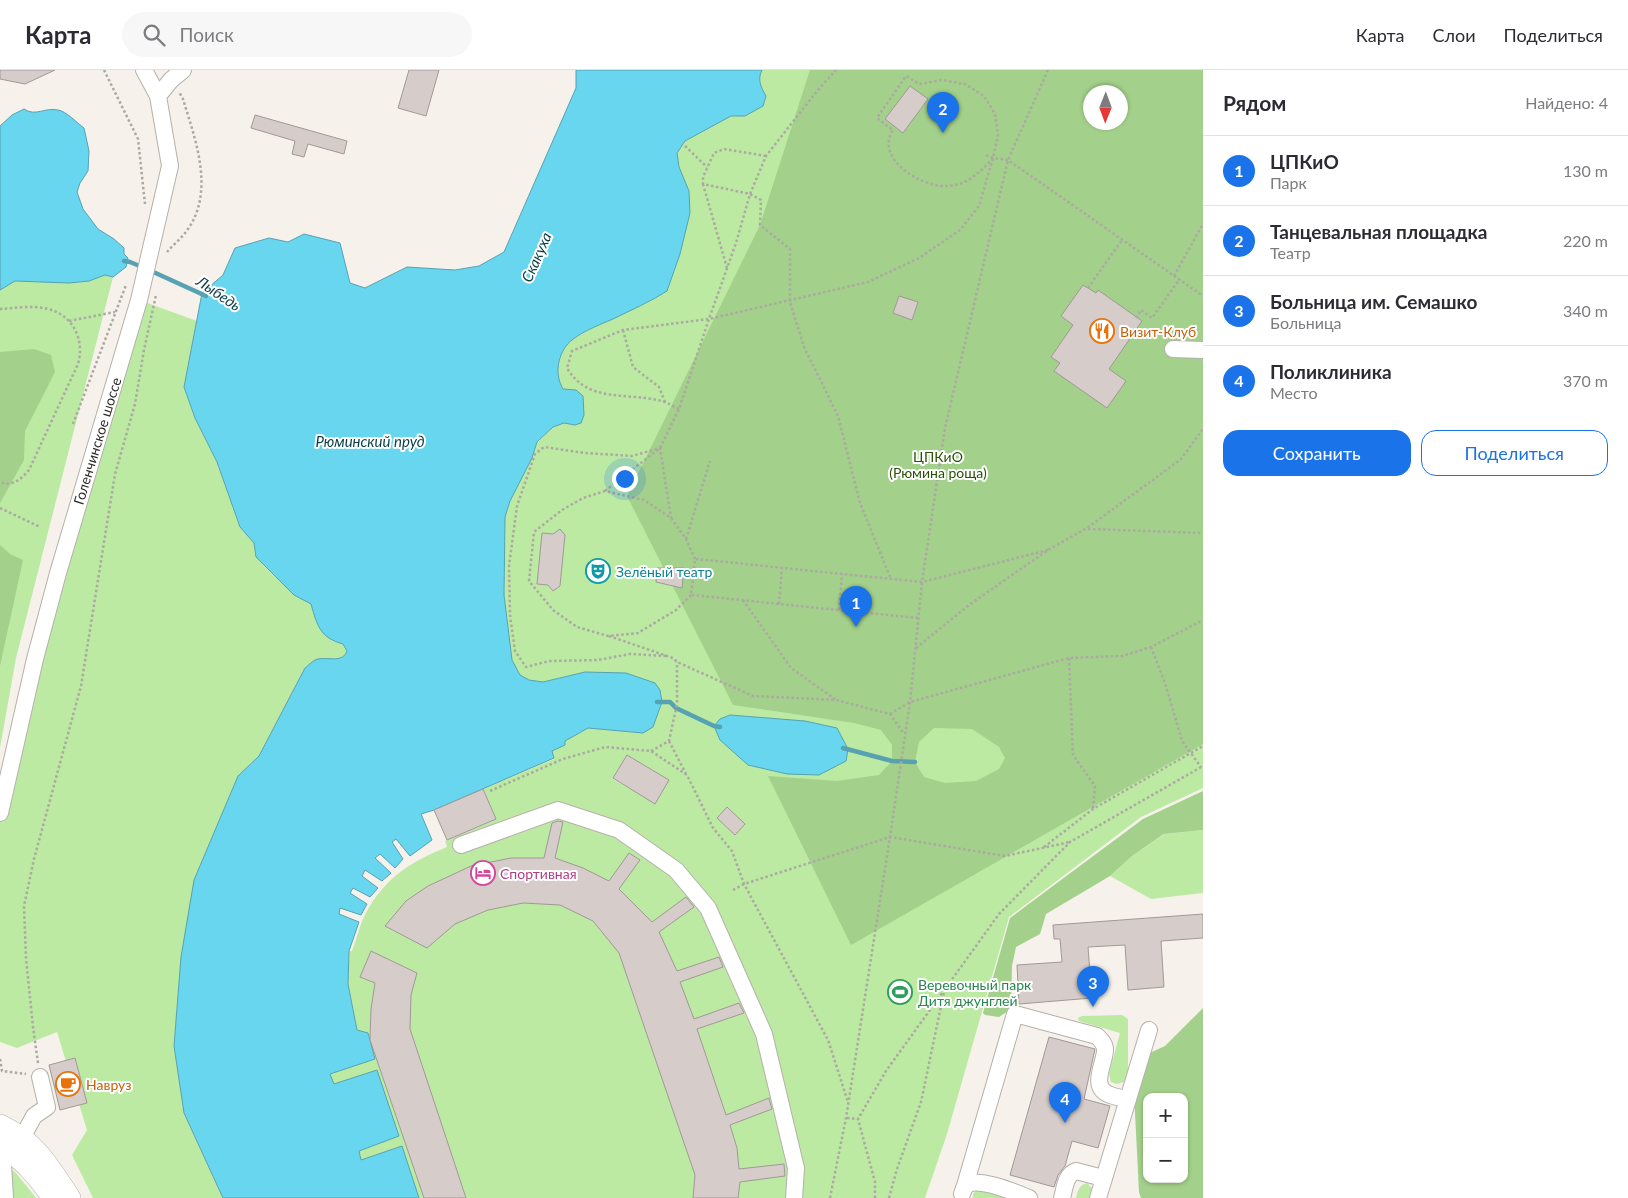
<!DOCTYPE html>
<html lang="ru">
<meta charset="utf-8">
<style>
:root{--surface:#fff;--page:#f7f7f7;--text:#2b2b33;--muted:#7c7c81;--line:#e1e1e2;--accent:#1a73e8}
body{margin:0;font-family:Lato,sans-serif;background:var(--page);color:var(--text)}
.controls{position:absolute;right:15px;bottom:15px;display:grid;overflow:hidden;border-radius:10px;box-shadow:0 1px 4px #0004}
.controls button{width:45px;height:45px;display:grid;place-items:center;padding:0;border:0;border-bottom:1px solid var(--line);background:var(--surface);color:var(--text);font:25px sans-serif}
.compass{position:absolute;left:1083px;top:15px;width:45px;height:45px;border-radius:50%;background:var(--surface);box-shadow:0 1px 4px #0004;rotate:181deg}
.you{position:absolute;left:624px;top:408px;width:18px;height:18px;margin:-12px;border:4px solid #fff;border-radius:50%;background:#1a73e8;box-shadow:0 0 0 8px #1a73e833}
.badge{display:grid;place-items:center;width:32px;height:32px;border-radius:50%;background:var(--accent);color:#fff;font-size:16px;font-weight:700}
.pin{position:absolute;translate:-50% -41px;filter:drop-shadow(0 1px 2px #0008)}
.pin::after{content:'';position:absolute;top:26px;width:18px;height:15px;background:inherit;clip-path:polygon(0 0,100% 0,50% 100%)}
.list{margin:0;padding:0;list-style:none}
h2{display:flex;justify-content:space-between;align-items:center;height:65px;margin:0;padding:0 20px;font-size:21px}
h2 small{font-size:16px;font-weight:400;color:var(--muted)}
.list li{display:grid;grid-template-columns:32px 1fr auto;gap:15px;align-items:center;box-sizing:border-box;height:70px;padding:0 20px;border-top:1px solid var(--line)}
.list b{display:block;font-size:19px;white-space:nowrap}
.list p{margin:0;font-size:16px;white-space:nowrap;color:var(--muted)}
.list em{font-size:16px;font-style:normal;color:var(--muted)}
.actions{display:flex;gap:10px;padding:15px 20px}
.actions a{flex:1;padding:11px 0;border:1px solid var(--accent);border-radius:15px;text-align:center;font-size:18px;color:var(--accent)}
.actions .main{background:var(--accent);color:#fff}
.icon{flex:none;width:28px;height:28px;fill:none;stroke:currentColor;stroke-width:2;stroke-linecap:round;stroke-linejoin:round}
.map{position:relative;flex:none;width:1203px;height:1128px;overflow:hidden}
header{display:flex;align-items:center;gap:30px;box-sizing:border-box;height:70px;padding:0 25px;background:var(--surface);border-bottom:1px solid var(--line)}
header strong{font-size:24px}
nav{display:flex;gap:28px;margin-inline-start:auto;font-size:18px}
.search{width:350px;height:45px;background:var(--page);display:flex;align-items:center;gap:12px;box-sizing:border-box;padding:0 18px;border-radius:28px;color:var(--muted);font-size:19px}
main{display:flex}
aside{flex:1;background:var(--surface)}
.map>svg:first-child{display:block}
</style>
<header>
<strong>Карта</strong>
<div class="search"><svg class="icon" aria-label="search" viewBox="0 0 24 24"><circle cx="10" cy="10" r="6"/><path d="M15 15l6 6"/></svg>Поиск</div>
<nav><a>Карта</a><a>Слои</a><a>Поделиться</a></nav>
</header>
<main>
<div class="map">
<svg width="1203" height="1128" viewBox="0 0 1203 1128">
<rect width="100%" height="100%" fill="#f6f1ea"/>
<g fill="#bceaa3" fill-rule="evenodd">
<path d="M762 0H1203V718L1141 747 1009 847 947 1064 925 1128H419L402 1076 361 1090 358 1081 377 1000 334 1014 330 1003 375 989 368 964 357 961 348 914 349 881H352C357 868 360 853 367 841 386 807 412 791 447 777L445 771 496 749 483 719 554 689 551 681 565 675V671L588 658 644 663 585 602 543 612 529 610 520 605 512 590 504 525 505 447 510 431 532 388 537 373 553 357 564 353 575 355 576 320 562 319C555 305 557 289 566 276 576 262 633 239 651 231L689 121 679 97 677 83 685 71 731 45 745 46 760 16V4ZM1090 22H1120V52H1090ZM627 685 669 710 655 733 613 709Z"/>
<path d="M105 205 113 207 16 588 0 678V220L15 211 69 213 89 211Z"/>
<path d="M139 230 197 251 184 317 195 348 217 392 240 457 254 473 256 487 266 498 294 525 311 534 313 541 332 571 343 574 347 581 345 586 341 589 334 588 305 598 259 686 238 706 184 1043 223 1128H93L72 1085 87 1060 57 962 17 978 0 972V743Z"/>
<path d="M1203 760V823L1151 829 1110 806 1132 786 1165 764Z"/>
<path d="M1122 945 1128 949V1001L1124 1012 1117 1014 1111 1012 1109 1004 1120 963 1079 951 1078 948 1082 946Z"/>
<path d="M0 1092 15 1102 36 1128H0Z"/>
<path d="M1087 1113 1094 1120 1091 1128H1076C1078 1120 1079 1115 1087 1113Z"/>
<path d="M980 1118 1018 1128H973V1124Z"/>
</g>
<g fill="#a3d08a" fill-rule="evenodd">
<path d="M810 0H1203V674L851 875 768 706 837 711 879 705 892 691V675L881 660 854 653 733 635 627 426 760 155ZM1090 22H1120V52H1090ZM934 658 972 659 999 677 1005 688 999 699 976 711 945 713 924 707 915 692 919 672Z"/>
<path d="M34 279 51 285 55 302 25 361 24 390 0 433V282Z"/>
<path d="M0 475 10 484 23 490 0 596Z"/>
<path d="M1203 721V760L1164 764 1132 786 1110 806 1046 844 1040 864 1016 877 1012 896 1011 939 999 947 985 945 983 943 1010 848 1143 749Z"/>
<path d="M1203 938V1128H1141L1139 1122 1134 1023 1143 986 1165 976ZM1147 1027H1184V1109H1147Z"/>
</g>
<g fill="#68d6ee" stroke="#56a2b2">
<path d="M576 0H762C757 10 761 17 766 26L763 36 745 46H731L685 71 677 83 679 97 689 121 690 143 680 184 667 221C650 232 631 240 613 249 599 255 575 264 566 276 557 289 555 305 563 319L576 320 583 326 584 345 581 353 575 355 564 353 553 357 537 372 532 388 510 431 505 447 504 525 512 590 520 605 529 610 543 612 585 602 626 603 655 613 660 620 662 632 653 657 643 663 588 658 565 671V675L552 681 554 688 434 740 421 744 432 770 410 786 396 769 392 772 403 789 395 798 380 784 375 788 391 803 382 811 365 800 362 806 378 818 370 827 353 818 350 823 367 834 361 845 340 838 339 844 359 852 349 881 348 914 357 960 368 963 375 989 330 1004 334 1014 377 1000 399 1066 359 1081 361 1090 402 1076 419 1128H223L184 1043 174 976 181 887 194 810 238 706 259 686 305 598C309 595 313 590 318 589 329 587 343 593 347 581L343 574C320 568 317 555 311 534L294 525 256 487 254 473 240 457 217 392 195 348 184 317 202 223 223 205 235 178 269 168 288 172 304 164 340 173 350 213 365 218 407 197 455 200 479 196 504 182 576 18Z"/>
<path d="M24 39C36 47 44 37 58 40 66 41 77 53 84 58L89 81 88 101 80 113 77 122 83 139 98 159 114 169 124 178V184L128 188 126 197 113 207 105 205 89 211 69 213 15 211 0 220V56L12 45Z"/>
<path d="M730 645 805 651 837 658 848 679 846 691 819 705 787 704 748 695 720 670 714 656 720 649Z"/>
</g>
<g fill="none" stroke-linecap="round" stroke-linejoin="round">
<g stroke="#56a2b2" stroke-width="4.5">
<path d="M124 191 130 192 142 197"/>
<path d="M149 200 206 226"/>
<path d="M657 632H670L676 638 714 656 720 657"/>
<path d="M843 678 892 691 915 692"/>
</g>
</g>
<g fill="#d6cdcb" stroke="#a19897">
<path d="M0 0H55L25 14 0 9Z"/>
<path d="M409 0H439L426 46 398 38Z"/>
<path d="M910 16 928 29 903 63 885 49Z"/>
<path d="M255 45 347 71 344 84 308 74 304 87 292 84 295 71 251 58Z"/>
<path d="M1083 215 1096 223 1098 220 1142 251 1109 299 1126 311 1107 338 1054 301 1060 293 1051 287 1073 255 1061 246Z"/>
<path d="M899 226 918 232 912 250 893 243Z"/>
<path d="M560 459 565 465 560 516 553 521 548 515 537 514 542 463 553 464Z"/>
<path d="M657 498H684L682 518 656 512Z"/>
<path d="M627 685 669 710 655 734 613 708Z"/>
<path d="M483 719 496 749 447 770 434 740Z"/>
<path d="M727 737 745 754 735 765 717 748Z"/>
<path d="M558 751 563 752 555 788 583 798 609 811 629 783 640 790 619 819 652 852 686 827 694 837 659 862 677 901 719 887 723 897 680 912 694 949 739 933 744 943 697 959 726 1045 769 1028V1029L772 1039 730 1055 737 1078 739 1099 784 1094 785 1106 740 1112 738 1128H693L695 1105 619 883 593 851 560 835 523 833 488 840 455 854 427 878 385 856 406 831 428 816 471 796 511 788H544L552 753Z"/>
<path d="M1203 844V868L1161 871 1164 917 1128 920 1125 875 1088 877 1092 928 1019 934 1017 895 1062 892 1060 869H1054L1053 855Z"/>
<path d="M371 881 417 903 411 925 410 959 466 1128H424L370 970 371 939 375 913 360 907Z"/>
<path d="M1049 967 1095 979 1084 1029 1110 1036 1098 1078 1072 1071 1065 1096 1058 1105 1054 1117 1010 1105Z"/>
<path d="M75 988 87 1033 60 1040 49 995Z"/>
</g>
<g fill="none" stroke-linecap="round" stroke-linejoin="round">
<defs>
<g id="minor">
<path d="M158 26 171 10 183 0"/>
<path d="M1173 279 1203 280"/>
<path d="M0 743 35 589 58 503 139 230 170 96 158 26 144 0"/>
<path d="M461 775 558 740 619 760 676 800 708 838 764 964 796 1098 794 1128"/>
<path d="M22 1068 34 1046 47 1037 40 1007"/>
<path d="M2 1077 5 1128"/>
<path d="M964 1119 1015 944 1097 966C1101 970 1105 974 1105 980 1105 993 1090 1016 1108 1024 1114 1027 1121 1028 1128 1029"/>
<path d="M962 1124C963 1120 965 1116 968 1114 982 1108 1016 1123 1029 1128"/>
<path d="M1062 1128C1065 1118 1065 1105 1076 1101L1103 1108"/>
<path d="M1098 1128 1149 960"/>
</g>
<g id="major">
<path d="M0 1055C36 1072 49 1096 70 1128"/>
<path d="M0 1076C23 1088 38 1107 53 1128"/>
</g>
</defs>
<use href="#minor" stroke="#b5b1aa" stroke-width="18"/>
<use href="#major" stroke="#b5b1aa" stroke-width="22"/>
<g stroke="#aca8a2" stroke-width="2.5" stroke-dasharray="2.5 2.5" stroke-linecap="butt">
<path d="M104 0 138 69 145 134"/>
<path d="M685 76 707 97"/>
<path d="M986 85 993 88"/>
<path d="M766 86 724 79 714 83 703 107V114L750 124 761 130 760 155 790 179V232L804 277 838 346 860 433 891 509"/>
<path d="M703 114 727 198"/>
<path d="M167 182C173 175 182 168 188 159 215 120 195 69 183 29L179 22"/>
<path d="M1174 206 1203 154"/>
<path d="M1088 218 1122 170"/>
<path d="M0 239C15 238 33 235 48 239 73 245 85 270 78 294L29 400C21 409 13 417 0 412"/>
<path d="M1136 248 1141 240 1152 248 1179 210"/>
<path d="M69 251 115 242"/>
<path d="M623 260 633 297 659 317 665 332"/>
<path d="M679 339C674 337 670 334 665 332 630 321 589 335 567 298L572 281 623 260 709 249 736 173 750 124 766 86 817 21 836 0"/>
<path d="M73 354 126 215"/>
<path d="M605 421 660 378 679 339 709 249 868 212 919 188 960 160 979 136 993 88 998 65 995 44 984 26 965 14 942 10 919 14 906 6 877 48 893 60C874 89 922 118 948 116 968 115 980 102 993 88L1008 90 1203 226"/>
<path d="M0 438 40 457"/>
<path d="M1088 459 1203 463"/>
<path d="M686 469 710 391"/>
<path d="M691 525 676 540 638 563 608 566 577 557 553 540 529 511 534 462 562 440 583 428 605 421 644 430 671 448 686 469 695 489"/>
<path d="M743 530 791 598 835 629"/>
<path d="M779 534 782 498"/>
<path d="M839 540 842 504"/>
<path d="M918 548 691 525 695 489 922 512 1048 480"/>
<path d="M609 566 673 588 677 592 753 626 836 630 890 644 904 664"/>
<path d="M1151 577 1165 613 1182 671 1201 697"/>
<path d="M916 578 969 535 1048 480 1087 458 1150 412 1181 389 1203 359"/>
<path d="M666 586 630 584 598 590 549 591 526 597 515 581 510 545 509 496 517 436 535 384 544 377 585 383 632 386 660 378 671 448"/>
<path d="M1069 588 1073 685 1095 716 1093 739"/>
<path d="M890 644 910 632 1069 588 1122 586 1151 577 1203 550"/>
<path d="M669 671 686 704"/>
<path d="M651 681 669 671 677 634V592"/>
<path d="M490 721 563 689 605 677 651 681 687 705 713 758 732 781 744 814 828 970 848 1032"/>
<path d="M1044 777 1093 739 1203 676"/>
<path d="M733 820 744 814 890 767 1005 786 1070 772"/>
<path d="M0 989 2 1001 26 1004"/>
<path d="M38 993 33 957 26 888 24 836 34 789 81 616 115 404 135 334 144 280 156 225"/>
<path d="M847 1048 858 1049"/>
<path d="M830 1128 846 1048 890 767 910 632 922 512 945 358 1008 90 1048 0"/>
<path d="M875 1128V1112L858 1049 886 1001 999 844 1070 772 1203 696"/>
<path d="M889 1128 897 1099 921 1032 944 922"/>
</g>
<use href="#minor" stroke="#fff" stroke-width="16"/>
<use href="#major" stroke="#fff" stroke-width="21"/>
</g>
<defs>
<symbol id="restaurant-ring" viewBox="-11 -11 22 22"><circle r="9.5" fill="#fff" stroke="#e8710a" stroke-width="1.5"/><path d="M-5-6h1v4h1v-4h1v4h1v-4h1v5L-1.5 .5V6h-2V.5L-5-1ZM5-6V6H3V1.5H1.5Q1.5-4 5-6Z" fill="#e8710a"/></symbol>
<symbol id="theatre-ring" viewBox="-11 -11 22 22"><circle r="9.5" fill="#fff" stroke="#0f9aa8" stroke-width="1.5"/><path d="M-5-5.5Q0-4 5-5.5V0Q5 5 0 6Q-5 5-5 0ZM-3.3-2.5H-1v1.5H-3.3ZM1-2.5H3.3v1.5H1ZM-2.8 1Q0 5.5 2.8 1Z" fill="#0f9aa8"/></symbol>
<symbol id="hotel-ring" viewBox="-11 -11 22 22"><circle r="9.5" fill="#fff" stroke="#d1479c" stroke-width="1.5"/><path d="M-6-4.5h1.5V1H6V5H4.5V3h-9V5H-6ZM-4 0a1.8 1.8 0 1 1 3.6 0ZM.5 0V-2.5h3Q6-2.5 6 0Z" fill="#d1479c"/></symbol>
<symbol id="stadium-ring" viewBox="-11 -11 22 22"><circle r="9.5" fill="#fff" stroke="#2e9e5b" stroke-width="1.5"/><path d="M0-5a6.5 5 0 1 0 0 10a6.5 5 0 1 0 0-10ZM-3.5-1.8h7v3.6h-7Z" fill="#2e9e5b"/></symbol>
<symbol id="cafe-ring" viewBox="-11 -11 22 22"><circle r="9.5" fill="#fff" stroke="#e8710a" stroke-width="1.5"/><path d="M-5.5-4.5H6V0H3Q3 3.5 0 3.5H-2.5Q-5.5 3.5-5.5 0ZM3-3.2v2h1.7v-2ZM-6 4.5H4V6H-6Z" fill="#e8710a"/></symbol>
</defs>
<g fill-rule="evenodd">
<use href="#restaurant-ring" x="1088" y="247" width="28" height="28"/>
<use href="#theatre-ring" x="584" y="487" width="28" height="28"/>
<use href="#hotel-ring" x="469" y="789" width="28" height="28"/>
<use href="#stadium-ring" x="886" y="908" width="28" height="28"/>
<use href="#cafe-ring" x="54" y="1000" width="28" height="28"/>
</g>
<g text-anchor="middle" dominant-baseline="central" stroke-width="4" stroke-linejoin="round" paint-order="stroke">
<g font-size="14" fill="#c56008" stroke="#fff" text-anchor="start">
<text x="1120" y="261">Визит-Клуб</text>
<text x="86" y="1014">Навруз</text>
</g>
<g font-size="14" fill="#2b2926" stroke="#fff">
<text transform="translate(97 371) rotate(-73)">Голенчинское шоссе</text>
</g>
<g font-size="14" fill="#295106" stroke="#fff">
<text x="938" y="386">ЦПКиО<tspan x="938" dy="16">(Рюмина роща)</tspan></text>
</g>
<g font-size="14" fill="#0d838f" stroke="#fff" text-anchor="start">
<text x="616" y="501">Зелёный театр</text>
</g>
<g font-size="14" fill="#b23c85" stroke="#fff" text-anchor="start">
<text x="500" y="803">Спортивная</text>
</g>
<g font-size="14" fill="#27864d" stroke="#fff" text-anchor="start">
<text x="918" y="914">Веревочный парк<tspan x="918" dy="16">Дитя джунглей</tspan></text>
</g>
<g font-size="15" font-style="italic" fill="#093e48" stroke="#fff">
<text transform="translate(536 187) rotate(-66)">Скакуха</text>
<text transform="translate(219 223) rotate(34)">Лыбедь</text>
<text x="370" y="371">Рюминский пруд</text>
</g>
</g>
</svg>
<div class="controls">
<button>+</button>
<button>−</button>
</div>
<svg class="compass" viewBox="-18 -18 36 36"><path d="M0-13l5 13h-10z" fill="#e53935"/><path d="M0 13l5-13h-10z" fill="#7c7c81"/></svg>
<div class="you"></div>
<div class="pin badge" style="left:856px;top:557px">1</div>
<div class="pin badge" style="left:943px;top:63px">2</div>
<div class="pin badge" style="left:1093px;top:937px">3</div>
<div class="pin badge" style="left:1065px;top:1053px">4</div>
</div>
<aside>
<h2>Рядом<small>Найдено: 4</small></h2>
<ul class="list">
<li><span class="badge">1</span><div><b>ЦПКиО</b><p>Парк</p></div><em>130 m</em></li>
<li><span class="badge">2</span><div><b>Танцевальная площадка</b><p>Театр</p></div><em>220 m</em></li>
<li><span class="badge">3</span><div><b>Больница им. Семашко</b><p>Больница</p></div><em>340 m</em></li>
<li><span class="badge">4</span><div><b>Поликлиника</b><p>Место</p></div><em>370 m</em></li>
</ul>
<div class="actions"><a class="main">Сохранить</a><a>Поделиться</a></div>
</aside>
</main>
